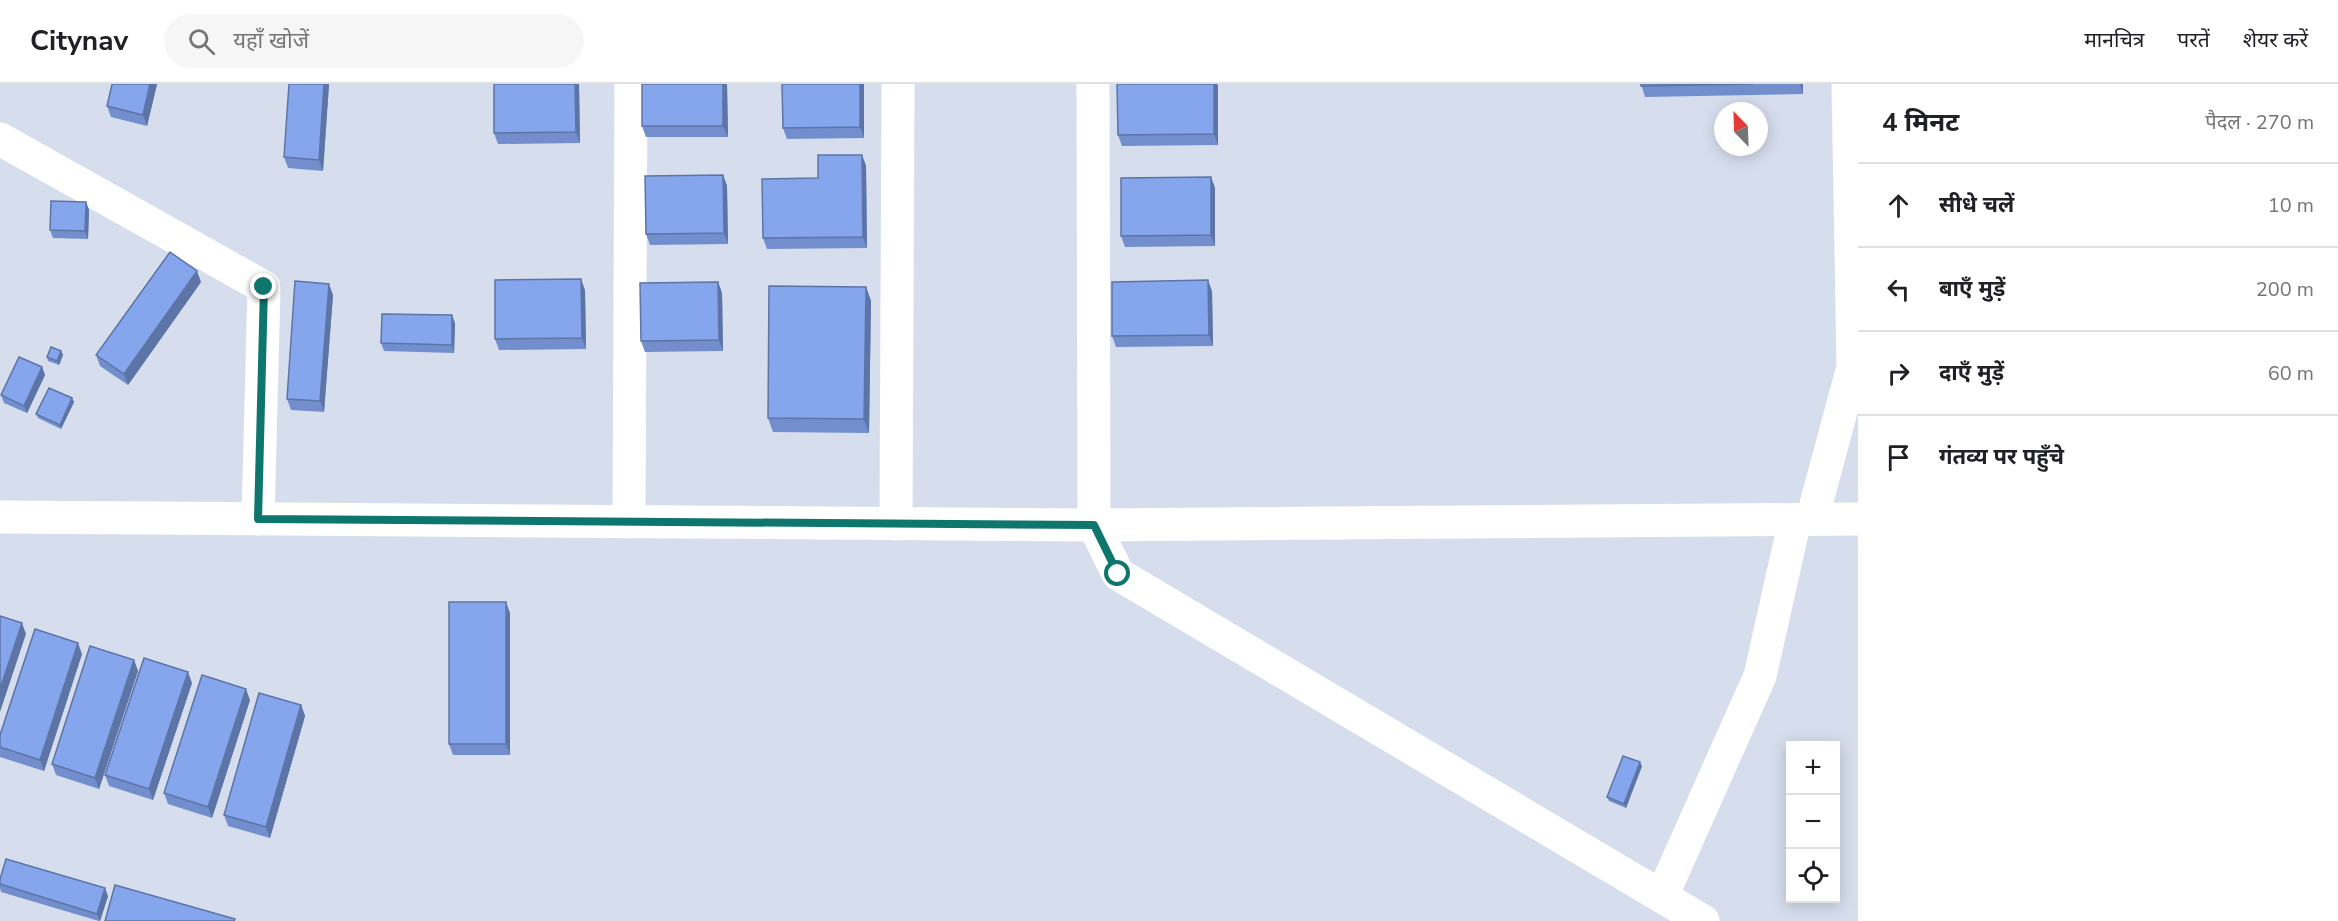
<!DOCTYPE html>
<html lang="hi">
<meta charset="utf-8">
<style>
:root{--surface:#fff;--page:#f6f6f6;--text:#202124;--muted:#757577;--line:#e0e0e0}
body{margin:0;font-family:"Nunito Sans","Noto Sans Devanagari",sans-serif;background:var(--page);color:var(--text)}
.controls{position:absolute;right:18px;bottom:18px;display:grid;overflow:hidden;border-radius:0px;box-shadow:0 3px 15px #0003}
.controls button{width:54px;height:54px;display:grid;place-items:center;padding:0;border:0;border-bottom:2px solid var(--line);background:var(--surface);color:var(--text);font:30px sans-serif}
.compass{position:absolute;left:1714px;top:18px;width:54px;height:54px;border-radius:50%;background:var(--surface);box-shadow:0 3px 15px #0003;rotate:337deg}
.stop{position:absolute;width:18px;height:18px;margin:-14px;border:4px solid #0f766e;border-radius:50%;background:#fff}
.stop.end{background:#0f766e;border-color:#fff;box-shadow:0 2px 6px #0008}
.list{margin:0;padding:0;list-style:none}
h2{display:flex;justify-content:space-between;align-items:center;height:78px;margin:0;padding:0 24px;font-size:26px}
h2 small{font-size:20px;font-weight:400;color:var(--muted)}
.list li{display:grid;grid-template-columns:39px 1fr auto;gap:18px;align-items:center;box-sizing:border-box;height:84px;padding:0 24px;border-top:2px solid var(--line)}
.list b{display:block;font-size:22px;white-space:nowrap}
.list em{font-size:20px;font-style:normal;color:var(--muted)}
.icon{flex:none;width:33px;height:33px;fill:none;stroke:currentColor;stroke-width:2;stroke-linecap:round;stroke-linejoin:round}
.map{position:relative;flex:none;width:1858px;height:837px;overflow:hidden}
header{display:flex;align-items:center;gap:36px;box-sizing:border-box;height:84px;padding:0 30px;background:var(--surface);border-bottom:2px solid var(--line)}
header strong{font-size:28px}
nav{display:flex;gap:33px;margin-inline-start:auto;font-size:21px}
.search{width:420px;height:54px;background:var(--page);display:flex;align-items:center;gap:15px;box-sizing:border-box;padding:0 21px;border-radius:33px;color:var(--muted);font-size:22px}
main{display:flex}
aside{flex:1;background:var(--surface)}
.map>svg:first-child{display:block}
</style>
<header>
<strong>Citynav</strong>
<div class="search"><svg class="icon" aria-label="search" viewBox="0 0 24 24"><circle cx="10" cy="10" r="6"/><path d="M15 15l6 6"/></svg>यहाँ खोजें</div>
<nav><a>मानचित्र</a><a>परतें</a><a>शेयर करें</a></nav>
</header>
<main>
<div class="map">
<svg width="1858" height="837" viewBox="0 0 1858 837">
<rect width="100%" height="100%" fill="#d6deee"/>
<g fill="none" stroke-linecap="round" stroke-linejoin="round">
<g stroke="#fff" stroke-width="33">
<path d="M1093 0 1094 441 1118 490 1703 837"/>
<path d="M0 55 264 203 258 435"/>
<path d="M0 433 1094 441 1858 435"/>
<path d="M1812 435 1853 283 1848 0"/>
<path d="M629 438 631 0"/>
<path d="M896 440 898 0"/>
<path d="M1662 812 1760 592 1795 436"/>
</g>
</g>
<g fill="#728ecc">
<path d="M157 0 147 42 111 33 107 22Z"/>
<path d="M329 0 323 87 288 84 284 73Z"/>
<path d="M494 0H579L580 59 498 60 494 49Z"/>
<path d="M727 0 728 53H646L642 42Z"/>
<path d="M782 0H864V54L787 55 783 44Z"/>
<path d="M1117 0H1217L1218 2V61L1122 62 1118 51Z"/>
<path d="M1641 0H1803V10L1645 13Z"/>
<path d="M862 71 866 82 867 164 767 165 763 154 818 94Z"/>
<path d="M723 91 727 102 728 160 650 161 646 150Z"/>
<path d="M1211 93 1215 104V162L1125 163 1121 152Z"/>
<path d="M86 118 89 126 88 155 53 154 50 146Z"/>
<path d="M201 198 128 301 100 282 96 271Z"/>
<path d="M718 198 722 209 723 267 645 268 641 257Z"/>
<path d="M866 203 871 217 869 349 773 348 768 334Z"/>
<path d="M585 206 586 265 499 266 495 255Z"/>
<path d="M1212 207 1213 262 1116 263 1112 252Z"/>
<path d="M333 211 324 328 291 326 287 315Z"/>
<path d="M455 239 454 269 384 267 381 259Z"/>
<path d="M61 267 63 271 59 281 48 277 47 273Z"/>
<path d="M42 283 45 291 27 329 4 319 1 311Z"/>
<path d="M72 314 74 318 61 345 38 334 36 330Z"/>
<path d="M510 529V671H453L449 660Z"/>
<path d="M82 570 44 687 0 673V651Z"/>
<path d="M134 576 138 587 99 705 56 691 52 680Z"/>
<path d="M192 599 153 716 109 702 105 691Z"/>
<path d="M250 616 212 734 168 720 164 709Z"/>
<path d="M301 621 305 632 270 754 228 742 224 731Z"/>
<path d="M1642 682 1626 724 1609 717 1607 713Z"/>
<path d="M0 795 108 812 100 837H99L1 808 0 804Z"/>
</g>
<g fill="#5d74a6">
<path d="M150 0H157L147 42 143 31Z"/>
<path d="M324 0H329L323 87 319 76Z"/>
<path d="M575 0H579L580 59 576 48Z"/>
<path d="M723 0H727L728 53 723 42Z"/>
<path d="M860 0H864V54L860 43Z"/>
<path d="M1214 0H1217L1218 2V61L1214 50Z"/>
<path d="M1800 0H1803V10Z"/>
<path d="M862 71 866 82 867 164 863 153Z"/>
<path d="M723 91 727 102 728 160 724 149Z"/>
<path d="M1211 93 1215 104V162L1211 151Z"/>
<path d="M86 118 89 126 88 155 85 147Z"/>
<path d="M197 187 201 198 128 301 124 290Z"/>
<path d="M581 195 585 206 586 265 582 254Z"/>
<path d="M1208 196 1212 207 1213 262 1209 251Z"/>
<path d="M718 198 722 209 723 267 719 256Z"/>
<path d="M329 200 333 211 324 328 320 317Z"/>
<path d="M866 203 871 217 869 349 864 335Z"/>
<path d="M452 231 455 239 454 269 452 261Z"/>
<path d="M61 267 63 271 59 281 57 277Z"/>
<path d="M42 283 45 291 27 329 24 322Z"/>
<path d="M72 314 74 318 61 345 60 341Z"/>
<path d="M506 518 510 529V671L506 660Z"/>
<path d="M22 539 26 550 0 628V605Z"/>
<path d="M78 559 82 570 44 687 40 676Z"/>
<path d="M134 576 138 587 99 705 95 694Z"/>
<path d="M188 588 192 599 153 716 149 705Z"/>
<path d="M246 605 250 616 212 734 208 723Z"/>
<path d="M301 621 305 632 270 754 266 743Z"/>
<path d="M1640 678 1642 682 1626 724 1624 720Z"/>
<path d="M105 804 108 812 100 837 97 830Z"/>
</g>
<g fill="#85a5ed" stroke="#5d74a6" stroke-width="1.5">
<path d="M112 0H150L143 31 107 22Z"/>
<path d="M289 0H324L319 76 284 73Z"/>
<path d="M494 0H575L576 48 494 49Z"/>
<rect x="642" y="0" width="81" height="42"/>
<path d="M782 0H860V43L783 44Z"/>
<path d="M1117 0H1214V50L1118 51Z"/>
<path d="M1641 0H1753L1641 2Z"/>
<path d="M818 71H862L863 153 763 154 762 95 818 94Z"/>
<path d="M723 91 724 149 646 150 645 92Z"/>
<path d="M1211 93V151L1121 152V94Z"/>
<path d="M51 117 86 118 85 147 50 146Z"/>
<path d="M170 168 197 187 124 290 96 271Z"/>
<path d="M581 195 582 254 495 255V196Z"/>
<path d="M1208 196 1209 251 1112 252V198Z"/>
<path d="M295 197 329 200 320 317 287 315Z"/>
<path d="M718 198 719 256 641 257 640 199Z"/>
<path d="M769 202 866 203 864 335 768 334Z"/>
<path d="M382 230 452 231V261L381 259Z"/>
<path d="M51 263 61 267 57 277 47 273Z"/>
<path d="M19 273 42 283 24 322 1 311Z"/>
<path d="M49 304 72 314 60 341 36 330Z"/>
<rect x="449" y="518" width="57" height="142"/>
<path d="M0 532 22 539 0 605Z"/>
<path d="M35 545 78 559 40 676 0 663V651Z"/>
<path d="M90 562 134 576 95 694 52 680Z"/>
<path d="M144 574 188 588 149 705 105 691Z"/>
<path d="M202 591 246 605 208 723 164 709Z"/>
<path d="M259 609 301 621 266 743 224 731Z"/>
<path d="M1623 672 1640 678 1624 720 1607 713Z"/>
<path d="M6 775 105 804 97 830 0 800V795Z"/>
<path d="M115 801 235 835 234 837H105Z"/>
</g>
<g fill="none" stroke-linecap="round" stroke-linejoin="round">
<path stroke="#0f766e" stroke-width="8" d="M264 203 258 435 1094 441 1118 490"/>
</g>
</svg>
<div class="controls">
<button>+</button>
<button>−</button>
<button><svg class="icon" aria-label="locate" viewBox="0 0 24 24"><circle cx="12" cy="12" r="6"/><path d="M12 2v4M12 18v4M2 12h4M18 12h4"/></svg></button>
</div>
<svg class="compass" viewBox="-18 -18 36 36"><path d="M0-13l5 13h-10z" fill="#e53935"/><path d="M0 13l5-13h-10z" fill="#757577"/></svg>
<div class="stop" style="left:1118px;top:490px"></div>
<div class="stop end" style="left:264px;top:203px"></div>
</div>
<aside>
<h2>4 मिनट<small>पैदल · 270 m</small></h2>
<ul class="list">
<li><svg class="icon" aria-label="ahead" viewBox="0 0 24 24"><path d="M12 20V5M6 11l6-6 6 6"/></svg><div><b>सीधे चलें</b></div><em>10 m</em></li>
<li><svg class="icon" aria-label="left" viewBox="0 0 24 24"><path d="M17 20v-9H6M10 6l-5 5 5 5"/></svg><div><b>बाएँ मुड़ें</b></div><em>200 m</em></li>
<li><svg class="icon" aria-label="right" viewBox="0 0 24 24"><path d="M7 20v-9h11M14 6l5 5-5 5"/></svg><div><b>दाएँ मुड़ें</b></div><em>60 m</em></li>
<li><svg class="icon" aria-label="arrive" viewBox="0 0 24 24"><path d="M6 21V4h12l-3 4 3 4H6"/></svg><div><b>गंतव्य पर पहुँचे</b></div></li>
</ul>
</aside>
</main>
